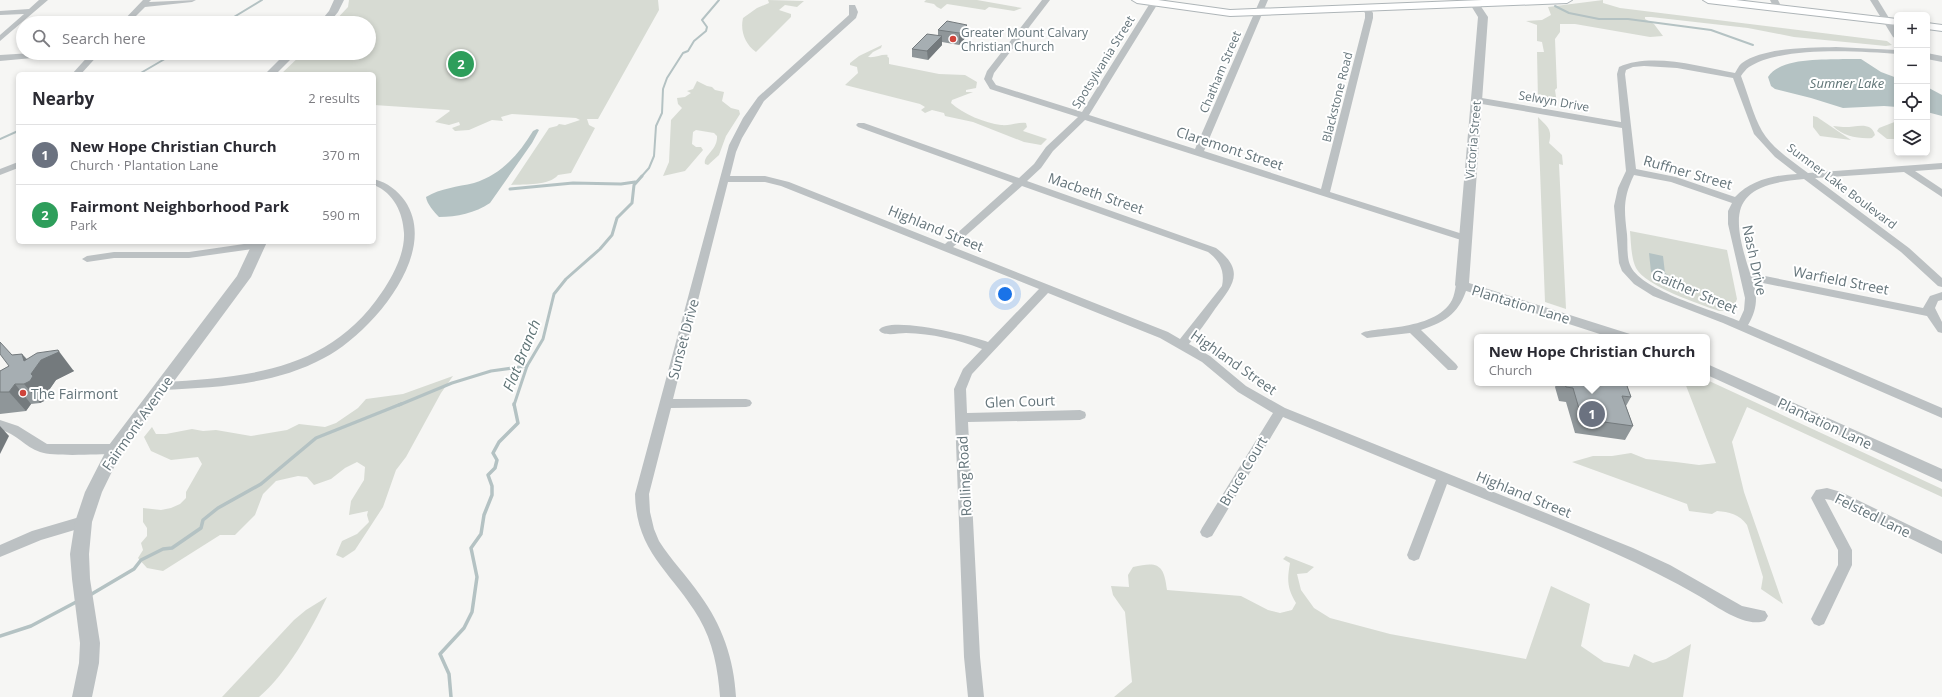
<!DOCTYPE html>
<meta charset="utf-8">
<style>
:root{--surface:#fff;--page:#f7f7f7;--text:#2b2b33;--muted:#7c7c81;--line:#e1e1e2;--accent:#111827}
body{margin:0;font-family:"Open Sans",sans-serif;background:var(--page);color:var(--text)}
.controls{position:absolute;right:12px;top:12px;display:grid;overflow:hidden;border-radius:6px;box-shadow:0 2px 6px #0003}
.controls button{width:36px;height:36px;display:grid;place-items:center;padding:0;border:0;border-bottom:1px solid var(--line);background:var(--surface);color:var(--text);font:20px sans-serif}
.you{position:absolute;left:1005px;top:294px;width:14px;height:14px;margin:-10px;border:3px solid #fff;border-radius:50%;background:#1a73e8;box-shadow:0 0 0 6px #1a73e833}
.badge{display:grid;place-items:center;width:26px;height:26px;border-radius:50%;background:var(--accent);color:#fff;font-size:13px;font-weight:700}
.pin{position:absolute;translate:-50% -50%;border:2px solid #fff;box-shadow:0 1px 4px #0006}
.popup{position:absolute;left:1474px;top:334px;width:236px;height:52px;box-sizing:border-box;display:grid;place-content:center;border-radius:6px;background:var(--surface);filter:drop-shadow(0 1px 3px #0005);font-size:13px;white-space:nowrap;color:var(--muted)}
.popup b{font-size:15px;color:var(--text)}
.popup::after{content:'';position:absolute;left:50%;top:100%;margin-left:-8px;border:8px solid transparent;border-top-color:var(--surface)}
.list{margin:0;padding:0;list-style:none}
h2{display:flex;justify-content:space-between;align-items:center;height:52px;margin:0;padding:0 16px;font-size:17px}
h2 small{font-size:13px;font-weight:400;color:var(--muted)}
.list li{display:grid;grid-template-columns:26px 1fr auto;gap:12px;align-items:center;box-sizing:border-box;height:60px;padding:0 16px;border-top:1px solid var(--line)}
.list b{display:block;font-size:15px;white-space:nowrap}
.list p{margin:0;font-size:13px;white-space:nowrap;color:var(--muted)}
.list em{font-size:13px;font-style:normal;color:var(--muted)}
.icon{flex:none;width:22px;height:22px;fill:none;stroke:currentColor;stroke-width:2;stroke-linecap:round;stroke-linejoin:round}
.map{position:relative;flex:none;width:1942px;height:697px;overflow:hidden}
.search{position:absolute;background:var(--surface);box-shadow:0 2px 6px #0003;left:16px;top:16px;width:360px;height:44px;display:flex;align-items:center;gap:10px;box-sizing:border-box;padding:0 14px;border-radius:22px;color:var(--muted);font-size:15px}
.panel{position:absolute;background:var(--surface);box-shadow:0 2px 6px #0003;left:16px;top:72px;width:360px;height:172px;border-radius:6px}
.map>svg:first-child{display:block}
</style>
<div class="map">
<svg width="1942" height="697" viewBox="0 0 1942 697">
<rect width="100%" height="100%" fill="#f6f6f4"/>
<g fill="#d7dbd3">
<path d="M349 0H658L659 10 598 119H587L589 125 595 128 571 173 558 175C549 186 525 184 511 185L549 128 557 126 559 124 565 125 580 120 576 118 512 114 501 117 503 121 492 120 469 130 455 131 452 128 460 125 459 122 449 125 435 122 450 111 449 110 374 105V74H281L303 53H369V23H333L348 7Z"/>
<path d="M768 0 804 1 797 7 785 5 779 10 791 14V17L756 52C745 44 740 31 743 18L757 8 769 3Z"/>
<path d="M926 0H977L1022 8 1014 11 989 7 985 10 947 4 941 9 937 7 934 4 924 2Z"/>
<path d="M1603 0V3L1620 8 1887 41 1892 45 1886 46 1794 37 1748 28 1651 17H1645V19L1654 24 1663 36 1650 37 1575 24H1560V32L1555 39 1557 88 1555 90 1557 103 1555 106 1538 101 1537 52H1544L1542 42 1537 41V25L1526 21 1542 20 1551 15 1548 7Z"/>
<path d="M882 45 881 48 873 52 868 57C876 58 881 54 888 55L887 56 889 58V64L939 74 965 75 977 82 976 88 966 90V92H973L952 100 951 103C963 114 985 123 1001 125 1010 126 1017 122 1026 123L1027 127 1023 131 1047 139 1041 145 1024 142 973 122 945 116 944 113 932 110 925 113 921 110 925 107 920 104 845 85 858 73 857 67 850 65V63L859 56Z"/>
<path d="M697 81 707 86 712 87 715 90 724 92 722 101 731 108 739 110 740 114 726 136 719 155 708 165 705 164C703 155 718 150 717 136L714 133 696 130 693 132 692 144 696 147H701L703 150 685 171 663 176 669 162 671 120 682 108 678 104 677 98 685 97 691 93 687 91 693 89Z"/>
<path d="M1813 116 1817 117 1851 140 1820 136 1813 127Z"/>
<path d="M1538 117C1546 126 1553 128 1549 143L1562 155 1563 165 1559 164 1566 309 1545 302Z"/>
<path d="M1897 121V139H1887L1877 131 1879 128Z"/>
<path d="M1833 126C1836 126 1840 127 1843 127 1854 128 1871 120 1875 135L1872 138C1859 139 1842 136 1833 126Z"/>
<path d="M1630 231 1727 250 1737 299C1734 308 1729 311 1719 311 1699 304 1645 286 1636 268 1631 258 1631 242 1630 231Z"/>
<path d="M453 376 441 393 406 457 396 470 383 507 355 550 343 558 336 555 342 541 357 534 369 522 367 515 368 511 349 515 351 501 364 480 365 467 357 462 345 468 331 479 314 485 307 477 298 476 276 481 263 494 255 515 235 535H220L163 571 147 568 138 558 143 550 141 543 147 536V528L143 522V508L161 510 171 508 180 504 186 498V492L202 464 198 457 171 460 151 451 144 437 152 427 156 434H166L192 429 203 431 216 430 251 436 287 430 299 424 325 427 336 423 358 408 366 399 403 394Z"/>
<path d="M1707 380 1942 489V497L1747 407 1732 442 1744 492 1783 604 1761 589 1763 577 1747 525C1739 514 1729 512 1717 511L1712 514 1689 511 1687 504 1572 462 1593 456H1612L1631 453 1646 459 1676 462 1699 465 1716 463 1685 383H1707Z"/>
<path d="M1286 556 1314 567 1307 573 1297 574 1301 590 1314 608 1330 618 1390 634 1526 659 1551 586 1590 604 1581 646 1604 662 1629 667 1634 654 1653 663 1666 659 1691 644 1683 697H1114L1132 682 1125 612 1113 595 1111 586 1129 587 1128 575 1133 567C1158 561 1164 564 1167 590L1241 596 1268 610 1280 613 1292 610 1296 603C1287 588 1287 580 1290 563L1283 559Z"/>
<path d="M327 597C311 630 287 673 259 697H222L294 620 306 610Z"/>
</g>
<g fill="#b4c2c3">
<path d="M1846 59H1861L1881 72 1897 78V107L1884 106 1843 108 1811 98 1775 89 1771 86 1768 77C1780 57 1825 60 1846 59Z"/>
<path d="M1927 87 1942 95V116L1927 112Z"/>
<path d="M537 129 539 130 532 143 490 203C475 213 457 217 439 217 434 212 427 204 426 197 441 188 457 187 474 183 501 175 519 154 533 131Z"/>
<path d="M1649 253 1663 256 1665 273 1668 275 1651 272Z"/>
</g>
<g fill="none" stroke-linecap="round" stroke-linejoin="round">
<g stroke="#b4c2c3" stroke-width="2">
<path d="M1555 6 1569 13 1599 19H1628L1711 30 1753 45"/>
<path d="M224 23 262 0"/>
<path d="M139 74 175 53"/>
<path d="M0 139 18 131"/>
<path d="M641 177 649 168 654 156 656 126 662 113 663 89 667 78 683 53 688 51 694 41 706 31 707 27 702 20 719 0"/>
</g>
<g stroke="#b4c2c3" stroke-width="3">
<path d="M510 189 573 183 621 184 635 182"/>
<path d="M399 405 452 383 491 371 527 366"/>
<path d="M514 405 527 366 543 339 554 294 566 279 600 249 612 235 617 218 632 203 634 185 642 176"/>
</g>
<g stroke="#b4c2c3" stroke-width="3.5">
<path d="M90 595 134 569 141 560 163 549 172 548 201 528 203 520 218 508 261 484 316 438 401 404"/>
<path d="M0 636 31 626 78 601"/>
<path d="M451 697 449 674 440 654 464 628 472 612 477 577 471 548 481 534 484 515 492 495V486L488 475 495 468 497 460 493 453 499 442 518 423 514 404"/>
</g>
<defs>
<g id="secondary">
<path d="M1132 0H1158L1230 10 1482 0H1572L1567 3 1230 16 1137 3Z"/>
<path d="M1703 0H1736L1897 19V25L1708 3Z"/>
<path d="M1927 23 1942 25V31L1927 29Z"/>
</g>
</defs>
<use href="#secondary" stroke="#aeb5b8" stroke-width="2"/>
<g fill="#bcc1c3" fill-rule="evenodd">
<path d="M39 0H48L0 41V35L24 14 0 15V11L29 9Z"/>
<path d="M143 0H151L149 2 196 0 192 2 145 7 129 23H121Z"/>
<path d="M1042 0H1050L994 73 992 79 996 85 1082 112 1152 0H1160L1089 115 1195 149 1260 0H1268L1204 151 1321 189 1365 18V13L1361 8 1368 6 1373 13V18L1330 192 1469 236 1470 238 1469 240H1461L1085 120 1053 151 1041 168 1027 181 1216 248C1246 271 1233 285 1215 309 1207 321 1198 333 1189 344L1210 356 1246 386 1285 408 1633 548 1670 565 1742 606 1765 611 1768 616 1765 621C1745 628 1716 606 1699 596 1620 550 1532 519 1447 484L1419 559 1414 561 1409 559 1407 555 1436 480 1283 417 1212 536 1207 538 1202 536 1200 532 1202 528 1273 413 1238 392 1202 362 1160 338 1048 293 972 374 966 389 967 413 1080 410 1085 412 1086 415 1085 418 1080 420 968 422 980 657 984 697H968L964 657 954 389 963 369 982 349C957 339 932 334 906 333 898 333 883 337 879 330 889 315 972 336 988 342L1039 289 781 186 765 182H728L673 399H746L750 400 752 403 750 406 746 407 671 408 649 494 650 512 654 529 659 541C671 560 687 576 700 595 722 625 734 659 736 697H720C718 669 713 642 699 618 672 572 636 553 635 494L729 145 743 118 758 97 849 15V5H855L858 12 856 18 764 101 742 138 736 152 730 176H765L789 182 945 244 1013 183 858 127 856 125 858 123H864L1019 178 1034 164 1046 147 1078 117 990 89 984 79 987 71ZM1022 186 1208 252C1220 261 1225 271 1222 286L1180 339 1168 332 953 247Z"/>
<path d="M1770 0H1778L1782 8 1781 10H1775Z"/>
<path d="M1870 0H1878L1897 31V39L1893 37Z"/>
<path d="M1836 47 1897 50V54C1859 51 1781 46 1749 67 1746 69 1743 73 1741 76 1748 94 1753 115 1762 131 1773 149 1792 161 1808 173L1942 163V169L1915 171 1942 189V197L1904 172 1815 178 1909 248 1942 278V287L1938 286 1901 252 1804 179C1731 185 1730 211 1750 273L1923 308 1930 296 1942 292V300L1938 301 1935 308 1942 322V333L1938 332 1927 316 1753 281C1758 297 1757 310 1748 325L1942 408V418L1723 323 1653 296 1634 284 1622 271 1619 263 1614 206 1618 188 1626 171 1622 128 1476 103 1472 100 1476 97 1621 122 1617 74 1619 67C1652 52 1701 67 1735 73 1737 70 1739 65 1742 63 1765 47 1809 48 1836 47ZM1644 66 1677 68 1733 78 1754 134 1775 157 1797 174C1774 175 1751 180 1735 197L1676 177 1636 169 1625 74 1626 70 1633 67ZM1634 175 1671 182 1732 203 1728 211V224L1745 298 1744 310 1739 321C1713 310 1643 291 1631 267 1626 258 1628 244 1627 234 1624 209 1623 198 1634 175Z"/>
<path d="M32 53H69L65 55 0 61V55Z"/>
<path d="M91 53H100L81 74H72Z"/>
<path d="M1927 53 1942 56V62L1927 59Z"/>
<path d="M18 162V168L0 175V169Z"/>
<path d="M374 179C388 183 397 190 405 201 441 254 369 335 324 358 274 385 218 387 162 390L158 389 156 386 158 383 162 382C249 377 329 371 382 292 393 276 405 253 404 233 403 213 394 193 374 185Z"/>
<path d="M258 242 263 243 264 245 259 248 189 258H114L87 262 82 259 87 256 114 252H189Z"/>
<path d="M1462 281 1468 285C1460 312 1448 321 1421 330L1456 364 1458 367 1456 370H1448L1410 333 1367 338 1361 334C1366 326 1435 333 1452 300 1454 296 1455 290 1456 285Z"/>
<path d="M0 420 18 426 47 444H115L120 446 122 449 120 452 115 454C97 454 55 457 40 452 25 447 16 433 0 430Z"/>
<path d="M1827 488 1841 492 1942 541V554L1831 500 1825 499 1852 550V565L1824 624 1819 626 1814 624 1811 619 1838 565V550L1811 498 1816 490Z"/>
<path d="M83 516 88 518 90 522 88 526 41 540 0 557V545L32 531Z"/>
</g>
<g fill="#bcc1c3" fill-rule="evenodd">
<path d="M334 0H344L338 12 329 23H319L329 11Z"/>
<path d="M1475 1 1478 2 1488 17 1469 283 1630 334 1632 337H1609L1457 288 1455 285 1478 17 1470 4Z"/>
<path d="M286 53H297L276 74H265Z"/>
<path d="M253 242H267L251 277 121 453 102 492 92 522 89 554 90 579 100 643 99 663 92 697H72L79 663 80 643 72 579 70 554 75 522 85 492 109 445 237 276Z"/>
<path d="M1707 364 1942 469V482L1707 375Z"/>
</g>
<use href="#secondary" fill="#fff" fill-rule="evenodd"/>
</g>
<g fill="#8f9699">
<path d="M947 21 967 36 959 45 942 42V45L928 60 912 57V49L938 36V30Z"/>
<path d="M22 354 27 359 73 370 74 371 56 380 47 393 49 396 46 400 40 403 31 404 26 411 0 414V371L9 366 12 355Z"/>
<path d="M1557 383H1626L1631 397 1626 406 1633 426 1625 440 1575 433 1566 402 1559 401 1555 387Z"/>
</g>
<g fill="#747a7d">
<path d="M967 25V36L959 45V33Z"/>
<path d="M942 36V45L928 60 927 51Z"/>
<path d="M58 350 73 370 74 371 56 380 47 393 49 396 46 400 40 403 24 384 31 374 24 361 22 354 34 369 41 360Z"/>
<path d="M15 384 31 404 26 411 9 392Z"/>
<path d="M0 426 9 436 0 454Z"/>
</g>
<g fill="#a6aeb2" stroke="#747a7d">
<path d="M947 21 967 25 959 33 938 30Z"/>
<path d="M927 34 942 36 927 51 912 49Z"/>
<path d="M0 342 12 355 22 354 24 361 37 353 58 350 59 352 41 360 31 374 33 376 30 381 24 384H15L9 392H0V371L9 366 0 354Z"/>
<path d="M1564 383H1626L1631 397 1622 396 1633 426 1582 419 1573 388 1566 387Z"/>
</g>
<g fill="#cf443b" stroke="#fff" stroke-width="1.5">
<circle cx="953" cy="39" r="4"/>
<circle cx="23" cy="393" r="4"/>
</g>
<g text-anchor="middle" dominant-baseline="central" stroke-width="4" stroke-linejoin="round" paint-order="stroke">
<g font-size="12" fill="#65757b" stroke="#fff" text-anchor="start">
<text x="961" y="32">Greater Mount Calvary<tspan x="961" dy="14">Christian Church</tspan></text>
</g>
<g font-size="12" fill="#65757b" stroke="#fff">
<text transform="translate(1103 62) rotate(-58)">Spotsylvania Street</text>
<text transform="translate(1220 72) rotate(-67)">Chatham Street</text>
<text transform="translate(1337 97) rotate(-76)">Blackstone Road</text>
<text transform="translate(1554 101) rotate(10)">Selwyn Drive</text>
<text transform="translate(1473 140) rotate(-85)">Victoria Street</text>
<text transform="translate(1842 186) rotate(37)">Sumner Lake Boulevard</text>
</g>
<g font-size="13" font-style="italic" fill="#5f7476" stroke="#fff">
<text x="1847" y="83">Sumner Lake</text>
</g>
<g font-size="14" fill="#65757b" stroke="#fff">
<text transform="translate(1230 148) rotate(18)">Claremont Street</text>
<text transform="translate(1688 172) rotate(16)">Ruffner Street</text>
<text transform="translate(1096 193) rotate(19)">Macbeth Street</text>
<text transform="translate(936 228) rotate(22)">Highland Street</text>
<text transform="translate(1755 260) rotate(78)">Nash Drive</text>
<text transform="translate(1841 280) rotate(11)">Warfield Street</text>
<text transform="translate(1695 291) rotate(23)">Gaither Street</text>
<text transform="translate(1521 304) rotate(17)">Plantation Lane</text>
<text transform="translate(683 339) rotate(-75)">Sunset Drive</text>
<text transform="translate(1234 362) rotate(35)">Highland Street</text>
<text transform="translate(1020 401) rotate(-2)">Glen Court</text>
<text transform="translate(137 423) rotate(-55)">Fairmont Avenue</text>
<text transform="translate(1825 423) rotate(25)">Plantation Lane</text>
<text transform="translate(1243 471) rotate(-59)">Bruce Court</text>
<text transform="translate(964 476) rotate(-93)">Rolling Road</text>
<text transform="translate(1524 494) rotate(22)">Highland Street</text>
<text transform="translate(1873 515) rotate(26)">Felsted Lane</text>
</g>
<g font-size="14" fill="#65757b" stroke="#fff" text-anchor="start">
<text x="31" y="393">The Fairmont</text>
</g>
<g font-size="15" font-style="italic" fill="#5f7476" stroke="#fff">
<text transform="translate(521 355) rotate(-68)">Flat Branch</text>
</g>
</g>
</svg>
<div class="controls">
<button>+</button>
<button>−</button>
<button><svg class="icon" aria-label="locate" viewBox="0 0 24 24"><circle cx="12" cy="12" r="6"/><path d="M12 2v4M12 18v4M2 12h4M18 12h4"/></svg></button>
<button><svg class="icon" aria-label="layers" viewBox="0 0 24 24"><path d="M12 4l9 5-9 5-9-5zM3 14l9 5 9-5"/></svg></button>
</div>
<div class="you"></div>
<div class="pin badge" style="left:1592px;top:414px;background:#6b7280">1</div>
<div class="popup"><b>New Hope Christian Church</b>Church</div>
<div class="pin badge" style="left:461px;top:64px;background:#2e9e5b">2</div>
<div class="search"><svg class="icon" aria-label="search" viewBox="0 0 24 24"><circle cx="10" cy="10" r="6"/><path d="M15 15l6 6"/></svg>Search here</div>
<section class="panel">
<h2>Nearby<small>2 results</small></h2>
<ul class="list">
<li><span class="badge" style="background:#6b7280">1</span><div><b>New Hope Christian Church</b><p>Church · Plantation Lane</p></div><em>370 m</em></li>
<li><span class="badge" style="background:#2e9e5b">2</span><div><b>Fairmont Neighborhood Park</b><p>Park</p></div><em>590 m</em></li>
</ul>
</section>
</div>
